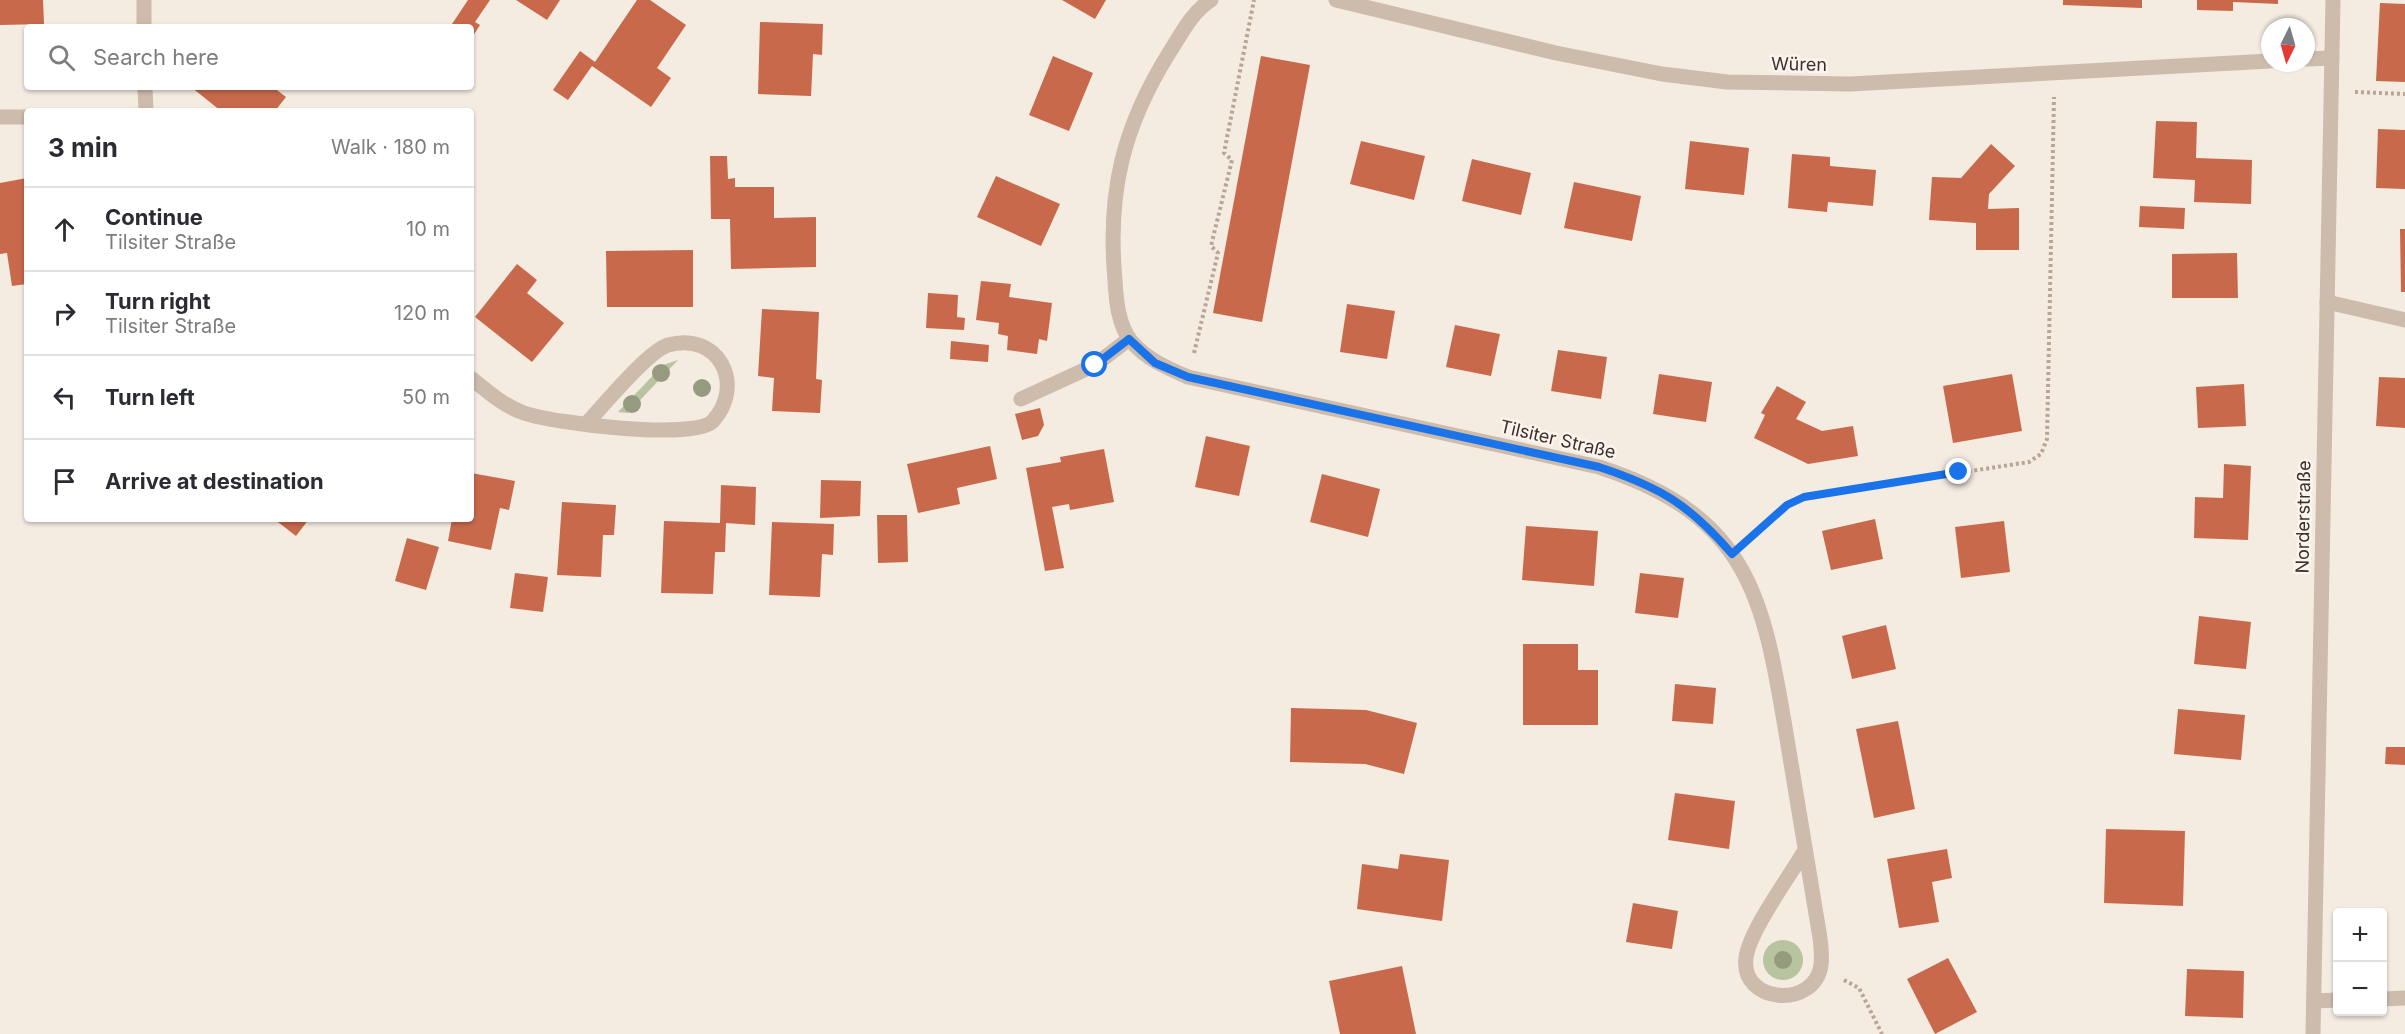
<!DOCTYPE html>
<meta charset="utf-8">
<style>
:root{--surface:#fff;--page:#f2f2f3;--text:#2b2b33;--muted:#7c7c81;--line:#e1e1e2}
body{margin:0;font-family:Inter,sans-serif;background:var(--page);color:var(--text)}
.controls{position:absolute;right:18px;bottom:18px;display:grid;overflow:hidden;border-radius:6px;box-shadow:0 2px 4px #0004}
.controls button{width:54px;height:54px;display:grid;place-items:center;padding:0;border:0;border-bottom:2px solid var(--line);background:var(--surface);color:var(--text);font:30px sans-serif}
.compass{position:absolute;left:2261px;top:18px;width:54px;height:54px;border-radius:50%;background:var(--surface);box-shadow:0 2px 4px #0004;rotate:185deg}
.stop{position:absolute;width:18px;height:18px;margin:-14px;border:4px solid #1a73e8;border-radius:50%;background:#fff}
.stop.end{background:#1a73e8;border-color:#fff;box-shadow:0 2px 6px #0008}
.list{margin:0;padding:0;list-style:none}
h2{display:flex;justify-content:space-between;align-items:center;height:78px;margin:0;padding:0 24px;font-size:26px}
h2 small{font-size:20px;font-weight:400;color:var(--muted)}
.list li{display:grid;grid-template-columns:39px 1fr auto;gap:18px;align-items:center;box-sizing:border-box;height:84px;padding:0 24px;border-top:2px solid var(--line)}
.list b{display:block;font-size:22px;white-space:nowrap}
.list p{margin:0;font-size:20px;white-space:nowrap;color:var(--muted)}
.list em{font-size:20px;font-style:normal;color:var(--muted)}
.icon{flex:none;width:33px;height:33px;fill:none;stroke:currentColor;stroke-width:2;stroke-linecap:round;stroke-linejoin:round}
.map{position:relative;flex:none;width:2405px;height:1034px;overflow:hidden}
.search{position:absolute;background:var(--surface);box-shadow:0 2px 4px #0004;left:24px;top:24px;width:450px;height:66px;display:flex;align-items:center;gap:15px;box-sizing:border-box;padding:0 21px;border-radius:6px;color:var(--muted);font-size:22px}
.panel{position:absolute;background:var(--surface);box-shadow:0 2px 4px #0004;left:24px;top:108px;width:450px;height:414px;border-radius:6px}
.map>svg:first-child{display:block}
</style>
<div class="map">
<svg width="2405" height="1034" viewBox="0 0 2405 1034">
<rect width="100%" height="100%" fill="#f4ebe1"/>
<g fill="#b8c4a0">
<path d="M678 360 628 413 618 412 663 365Z"/>
<circle cx="1783" cy="960" r="20"/>
</g>
<g fill="#c8694b">
<path d="M0 0H43L44 24 0 25Z"/>
<path d="M468 0H490L475 22 480 25 471 39V27H450Z"/>
<path d="M516 0H560L547 20Z"/>
<path d="M637 0H650L686 25 657 68 671 78 651 107 592 66 568 100 553 90 580 51 595 62Z"/>
<path d="M1062 0H1106L1095 19Z"/>
<path d="M2063 0H2142V8L2063 5Z"/>
<path d="M2197 0H2278V4L2233 2V11L2197 10Z"/>
<path d="M2380 3 2405 4V82L2376 81Z"/>
<path d="M760 22 823 24 822 55 813 54 811 96 758 94Z"/>
<path d="M1053 56 1093 73 1069 131 1029 115Z"/>
<path d="M1261 56 1310 65 1262 322 1213 313Z"/>
<path d="M191 87H273L286 97 275 111H221Z"/>
<path d="M2156 121 2197 122 2196 158 2252 160 2251 204 2194 202 2195 180 2153 178Z"/>
<path d="M2378 129 2405 130V189L2376 188Z"/>
<path d="M1361 141 1425 156 1414 200 1350 184Z"/>
<path d="M1690 141 1749 148 1744 195 1685 189Z"/>
<path d="M1991 144 2015 166 1989 194 1988 209 2019 208V250H1976V223L1929 220 1932 177 1961 178Z"/>
<path d="M1792 154 1830 157V166L1876 170 1873 206 1828 202 1827 212 1788 208Z"/>
<path d="M710 156H727L728 179 735 178V187H774V218L816 217V267L731 269 730 219H711Z"/>
<path d="M1472 159 1531 173 1521 215 1462 201Z"/>
<path d="M996 176 1060 204 1041 246 977 217Z"/>
<path d="M27 178V284L12 286 7 253 0 254V183Z"/>
<path d="M1574 182 1641 196 1632 241 1564 228Z"/>
<path d="M2140 206 2185 208 2184 229 2139 227Z"/>
<path d="M2400 229H2405V292H2401Z"/>
<path d="M693 250V307H607L606 251Z"/>
<path d="M2237 253 2238 298H2172V254Z"/>
<path d="M517 264 537 280 527 293 564 323 532 362 475 317Z"/>
<path d="M981 281 1011 284 1009 297 1052 303 1047 341 1039 339 1037 354 1007 350 1008 336 998 334 999 323 976 320Z"/>
<path d="M928 293 958 295 957 317 965 318 964 330 926 328Z"/>
<path d="M1347 304 1395 311 1387 359 1340 352Z"/>
<path d="M762 309 819 312 816 379 822 380 820 413 772 411 774 378 758 376Z"/>
<path d="M1455 325 1500 334 1491 376 1446 367Z"/>
<path d="M951 341 989 345 988 362 950 359Z"/>
<path d="M1558 350 1607 357 1601 399 1551 391Z"/>
<path d="M1659 374 1712 382 1706 422 1653 414Z"/>
<path d="M2012 374 2022 431 1953 443 1943 386Z"/>
<path d="M2379 377 2405 378V428L2376 426Z"/>
<path d="M2244 384 2246 426 2198 428 2196 387Z"/>
<path d="M1777 386 1806 402 1796 419 1822 431 1853 426 1858 456 1808 464 1754 438 1765 415 1761 413Z"/>
<path d="M1040 408 1044 425 1038 436 1022 440 1015 414Z"/>
<path d="M1206 436 1250 446 1239 496 1195 487Z"/>
<path d="M990 446 997 479 957 488 960 504 918 513 907 464Z"/>
<path d="M1104 449 1114 502 1070 510 1069 504 1052 507 1064 568 1045 571 1026 468 1061 462 1060 457Z"/>
<path d="M2224 464 2251 466 2248 540 2194 538 2195 497 2223 498Z"/>
<path d="M471 473 515 481 509 510 500 508 491 550 448 541 452 519H471Z"/>
<path d="M1322 474 1380 489 1368 537 1310 522Z"/>
<path d="M821 480 861 481 860 516 820 518Z"/>
<path d="M721 485 756 487 755 525 726 523 725 552H715L713 594 661 593 664 521 720 523Z"/>
<path d="M562 502 616 505 614 535H603L601 577 557 575Z"/>
<path d="M877 515H907L908 562 878 563Z"/>
<path d="M274 519H309L296 536Z"/>
<path d="M1875 519 1883 559 1831 570 1822 531Z"/>
<path d="M2004 521 2010 572 1961 578 1955 527Z"/>
<path d="M772 522 834 524 833 555 822 554 820 597 769 595Z"/>
<path d="M1526 526 1598 531 1594 586 1522 580Z"/>
<path d="M407 538 439 547 426 590 395 581Z"/>
<path d="M515 573 548 577 543 612 510 608Z"/>
<path d="M1640 573 1684 578 1678 618 1635 613Z"/>
<path d="M2199 616 2251 622 2246 669 2194 664Z"/>
<path d="M1886 625 1896 669 1852 679 1842 636Z"/>
<path d="M1523 644H1578V670H1598V725H1523Z"/>
<path d="M1675 684 1716 688 1713 724 1672 721Z"/>
<path d="M1291 708 1366 710 1417 723 1404 774 1365 764 1290 762Z"/>
<path d="M2178 709 2245 715 2241 760 2174 754Z"/>
<path d="M1898 721 1915 809 1874 818 1856 729Z"/>
<path d="M2386 747H2405V765L2385 764Z"/>
<path d="M1675 793 1735 801 1729 849 1668 840Z"/>
<path d="M2106 829 2185 831 2183 906 2104 903Z"/>
<path d="M1947 849 1952 878 1932 882 1939 922 1899 928 1887 859Z"/>
<path d="M1400 854 1449 860 1442 921 1357 909 1362 864 1398 869Z"/>
<path d="M1633 903 1678 911 1672 949 1626 942Z"/>
<path d="M1948 958 1977 1012 1935 1034 1907 979Z"/>
<path d="M1402 966 1416 1034H1340L1329 981Z"/>
<path d="M2187 969 2244 971 2243 1018 2185 1016Z"/>
</g>
<g fill="none" stroke-linecap="round" stroke-linejoin="round">
<g stroke="#b9a596" stroke-width="4" stroke-dasharray="3 3" stroke-linecap="butt">
<path d="M2355 92 2405 94"/>
<path d="M1194 353 1218 253 1211 246 1232 160 1224 153 1254 0"/>
<path d="M1751 538 1787 505 1804 497 2029 462 2041 454 2047 439 2054 97"/>
<path d="M1844 980 1859 988 1882 1034"/>
</g>
<g stroke="#cdbbac" stroke-width="15">
<path d="M2382 999 2405 998"/>
<path d="M2314 1001 2338 1000"/>
</g>
<g stroke="#cdbbac" stroke-width="15">
<path d="M144 0V27"/>
<path d="M1211 0C1191 13 1182 33 1169 53 1123 127 1107 192 1115 280 1116 299 1118 325 1131 341 1146 359 1167 368 1188 377L1599 467C1753 517 1764 601 1788 745 1799 809 1809 874 1820 938 1821 946 1822 957 1821 965 1815 1009 1740 1004 1746 958 1749 931 1790 876 1805 850"/>
<path d="M1336 0 1556 53 1662 74 1727 82 1850 84 2270 61"/>
<path d="M2306 59 2332 58"/>
<path d="M145 87 146 111"/>
<path d="M0 117H27"/>
<path d="M2327 302 2405 320"/>
<path d="M471 378C488 392 504 406 524 413 552 423 694 441 713 421 746 384 718 331 668 345 648 351 603 406 586 424"/>
<path d="M1021 399 1095 365 1129 339"/>
<path d="M2313 1034 2333 0"/>
</g>
</g>
<g fill="#969b7f">
<circle cx="661" cy="373" r="9"/>
<circle cx="702" cy="388" r="9"/>
<circle cx="632" cy="404" r="9"/>
<circle cx="1783" cy="960" r="9"/>
</g>
<g fill="none" stroke-linecap="round" stroke-linejoin="round">
<path stroke="#1a73e8" stroke-width="8" d="M1095 365 1129 339 1155 363 1188 377 1599 467C1660 487 1690 505 1732 554L1787 505 1804 497 1959 472"/>
</g>
<g text-anchor="middle" dominant-baseline="central" stroke-width="5" stroke-linejoin="round" paint-order="stroke">
<g font-size="18" fill="#3b302b" stroke="#fbf5ee">
<text transform="translate(1799 64) rotate(1)">Würen</text>
<text transform="translate(1558 439) rotate(13)">Tilsiter Straße</text>
<text transform="translate(2303 517) rotate(-89)">Norderstraße</text>
</g>
</g>
</svg>
<div class="controls">
<button>+</button>
<button>−</button>
</div>
<svg class="compass" viewBox="-18 -18 36 36"><path d="M0-13l5 13h-10z" fill="#e53935"/><path d="M0 13l5-13h-10z" fill="#7c7c81"/></svg>
<div class="stop" style="left:1095px;top:365px"></div>
<div class="stop end" style="left:1959px;top:472px"></div>
<div class="search"><svg class="icon" aria-label="search" viewBox="0 0 24 24"><circle cx="10" cy="10" r="6"/><path d="M15 15l6 6"/></svg>Search here</div>
<section class="panel">
<h2>3 min<small>Walk · 180 m</small></h2>
<ul class="list">
<li><svg class="icon" aria-label="ahead" viewBox="0 0 24 24"><path d="M12 20V5M6 11l6-6 6 6"/></svg><div><b>Continue</b><p>Tilsiter Straße</p></div><em>10 m</em></li>
<li><svg class="icon" aria-label="right" viewBox="0 0 24 24"><path d="M7 20v-9h11M14 6l5 5-5 5"/></svg><div><b>Turn right</b><p>Tilsiter Straße</p></div><em>120 m</em></li>
<li><svg class="icon" aria-label="left" viewBox="0 0 24 24"><path d="M17 20v-9H6M10 6l-5 5 5 5"/></svg><div><b>Turn left</b></div><em>50 m</em></li>
<li><svg class="icon" aria-label="arrive" viewBox="0 0 24 24"><path d="M6 21V4h12l-3 4 3 4H6"/></svg><div><b>Arrive at destination</b></div></li>
</ul>
</section>
</div>
